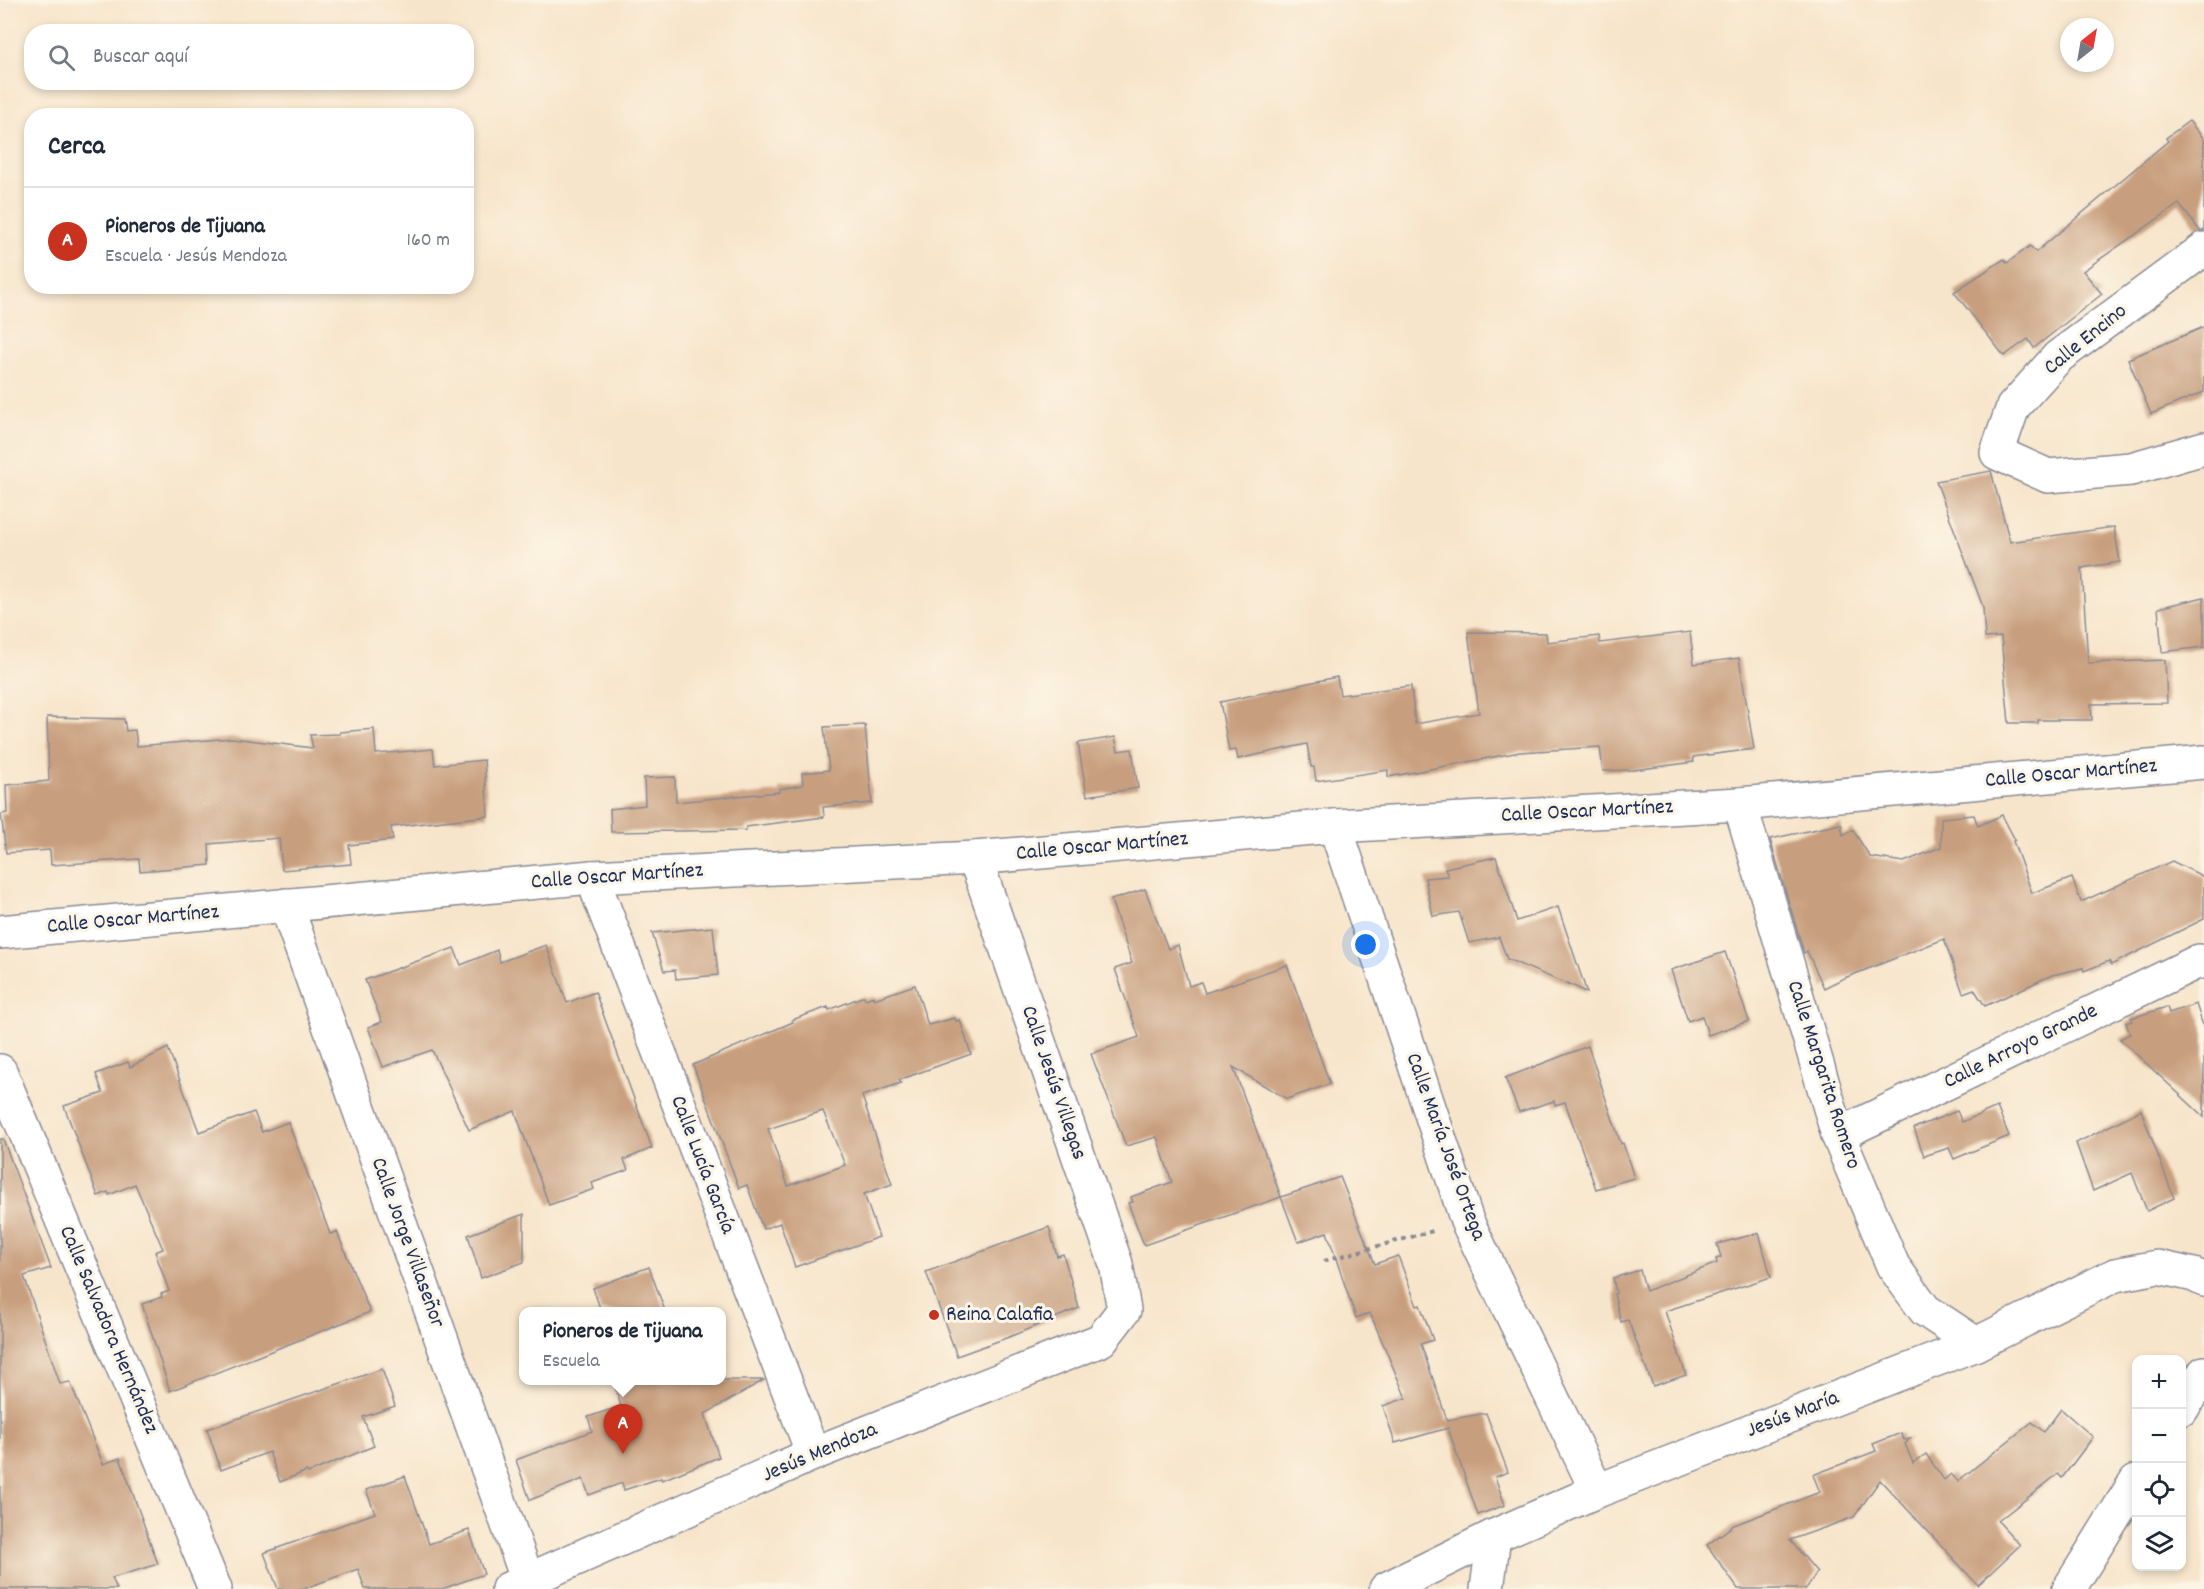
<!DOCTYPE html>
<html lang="es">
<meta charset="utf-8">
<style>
:root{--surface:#fff;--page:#f6f6f7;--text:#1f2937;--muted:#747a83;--line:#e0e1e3;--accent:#c8321e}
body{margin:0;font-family:Dekko,sans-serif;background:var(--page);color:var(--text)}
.controls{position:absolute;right:18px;bottom:18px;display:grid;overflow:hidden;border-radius:12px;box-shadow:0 3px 9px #0003}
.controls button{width:54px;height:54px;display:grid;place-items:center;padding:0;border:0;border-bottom:2px solid var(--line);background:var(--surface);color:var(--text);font:30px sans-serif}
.compass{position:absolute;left:2060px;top:18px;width:54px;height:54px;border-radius:50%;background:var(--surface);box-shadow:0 3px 9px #0003;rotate:31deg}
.you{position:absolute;left:1366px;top:945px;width:21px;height:21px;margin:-15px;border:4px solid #fff;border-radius:50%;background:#1a73e8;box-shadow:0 0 0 9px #1a73e833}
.badge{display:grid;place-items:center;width:39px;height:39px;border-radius:50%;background:var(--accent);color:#fff;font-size:20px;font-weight:700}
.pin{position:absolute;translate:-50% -50px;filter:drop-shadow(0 2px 3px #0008)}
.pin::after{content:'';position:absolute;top:32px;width:21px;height:18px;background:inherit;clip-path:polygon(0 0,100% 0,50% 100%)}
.popup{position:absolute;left:519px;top:1307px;width:207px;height:78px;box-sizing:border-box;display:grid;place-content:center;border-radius:12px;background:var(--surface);filter:drop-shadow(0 2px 4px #0005);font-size:20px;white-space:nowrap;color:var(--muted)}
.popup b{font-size:22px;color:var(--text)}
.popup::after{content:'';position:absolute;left:50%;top:100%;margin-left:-12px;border:12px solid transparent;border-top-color:var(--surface)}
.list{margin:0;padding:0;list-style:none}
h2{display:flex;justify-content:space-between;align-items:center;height:78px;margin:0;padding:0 24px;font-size:26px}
h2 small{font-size:20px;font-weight:400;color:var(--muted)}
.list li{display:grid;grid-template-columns:39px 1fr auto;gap:18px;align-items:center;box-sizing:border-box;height:108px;padding:0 24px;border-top:2px solid var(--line)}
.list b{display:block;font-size:22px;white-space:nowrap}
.list p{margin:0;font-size:20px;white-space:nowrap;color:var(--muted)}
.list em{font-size:20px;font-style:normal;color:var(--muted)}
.icon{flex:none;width:33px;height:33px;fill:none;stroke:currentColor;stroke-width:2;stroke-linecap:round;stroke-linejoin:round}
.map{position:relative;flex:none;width:2204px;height:1589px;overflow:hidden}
.search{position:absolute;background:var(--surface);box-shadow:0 3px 9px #0003;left:24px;top:24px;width:450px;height:66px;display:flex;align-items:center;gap:15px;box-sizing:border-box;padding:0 21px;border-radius:24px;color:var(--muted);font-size:22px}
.panel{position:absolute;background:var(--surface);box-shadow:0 3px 9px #0003;left:24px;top:108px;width:450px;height:186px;border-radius:24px}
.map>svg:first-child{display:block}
</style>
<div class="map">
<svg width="2204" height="1589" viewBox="0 0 2204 1589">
<rect width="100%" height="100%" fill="#fcf5e5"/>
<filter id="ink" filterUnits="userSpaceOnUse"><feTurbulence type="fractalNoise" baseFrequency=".0167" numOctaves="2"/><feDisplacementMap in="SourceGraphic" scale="12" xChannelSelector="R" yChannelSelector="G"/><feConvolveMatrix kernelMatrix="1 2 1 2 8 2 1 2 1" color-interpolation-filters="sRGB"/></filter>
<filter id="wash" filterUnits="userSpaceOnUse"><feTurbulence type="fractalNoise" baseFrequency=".008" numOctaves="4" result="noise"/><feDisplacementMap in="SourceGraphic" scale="24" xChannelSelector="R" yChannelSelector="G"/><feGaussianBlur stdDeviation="1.35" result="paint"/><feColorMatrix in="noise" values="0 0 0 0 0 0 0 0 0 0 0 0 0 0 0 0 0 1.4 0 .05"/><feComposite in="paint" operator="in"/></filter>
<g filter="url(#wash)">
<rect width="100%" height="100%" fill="#f7e5cb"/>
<g id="blocks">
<g fill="#c89f7e" fill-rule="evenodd">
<path d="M2189 121 2204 139V231H2200L2179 204 2083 271 2102 294 2034 348 2028 339 2004 356 1954 292 2004 259 2007 263 2030 246 2036 252 2168 141 2166 138Z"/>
<path d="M2204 327V392L2151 414 2128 359Z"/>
<path d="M1991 471 2010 542 2114 527 2120 562 2082 568 2088 663 2165 660 2167 703 2091 704 2092 720H2038V723H2009L2001 637 1985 638 1983 607 1936 481Z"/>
<path d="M2204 597V647L2162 652 2158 608Z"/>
<path d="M1468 632 1546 633 1547 642 1599 636 1600 643 1690 632 1694 664 1739 658 1754 749 1693 757 1694 762 1634 770 1603 771 1600 747 1520 752 1388 777V770L1316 781 1314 767H1311L1307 744 1238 759 1236 750 1229 751 1220 702 1337 677 1340 695 1411 686 1415 724 1479 713Z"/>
<path d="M47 717 124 719 126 731 135 730 137 746 232 738 313 748 310 735 340 734V732L374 729 376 754 433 749 435 765 484 760 488 816 391 827 393 840 349 845 351 864 282 870 279 838 209 844 210 865 140 871 139 859 51 865 50 850 6 853 1 814 7 813 6 785 49 781Z"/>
<path d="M865 725 872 803 823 807 824 817 746 827V830L611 832 610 809 645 805 644 778 675 777 676 802 779 792V789L803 785 802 773 829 770 824 727Z"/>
<path d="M1115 737 1118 751 1132 749 1138 788 1087 796 1078 743Z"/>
<path d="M1974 815 1978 826 2002 815 2015 840 2013 841 2032 893 2072 878 2081 902 2172 861 2204 877V919L2111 965 2109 961 2084 971 2083 968 2052 975 1985 1006 1974 989 1963 993 1944 939 1842 979 1824 988 1807 951 1804 953 1770 839 1841 824 1843 835 1853 830 1870 857 1904 862 1941 847V818Z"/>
<path d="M1496 857 1517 921 1558 907 1587 993 1568 983 1569 985 1507 959 1499 937 1469 943 1459 912 1433 916 1425 878 1448 876 1445 868Z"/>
<path d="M1145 889 1168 949 1178 945 1189 986 1201 982 1205 993 1287 965 1330 1084 1287 1099 1233 1067 1281 1197 1340 1177 1375 1264 1398 1256 1417 1306 1420 1305 1433 1340 1421 1344 1447 1420 1486 1413 1508 1472 1495 1477 1505 1505 1478 1515 1448 1428 1395 1443 1383 1406 1406 1398 1370 1313 1356 1318 1327 1232 1298 1242 1281 1197 1144 1245 1128 1203 1133 1202 1131 1197 1172 1182 1157 1137 1126 1146 1091 1054 1139 1037 1115 969 1132 963 1111 900Z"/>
<path d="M713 927 718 975 676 979 675 970 664 971 652 933Z"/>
<path d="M546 945 567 1003 595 992 652 1148 624 1160 628 1170 592 1183 594 1189 549 1205 515 1111 469 1130 432 1050 383 1067 368 1027 382 1022 365 980 454 948 461 965 497 950 500 962Z"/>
<path d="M1725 952 1749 1021 1708 1035 1702 1016 1688 1021 1671 970Z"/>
<path d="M915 985 928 1025 955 1018 956 1021 960 1020 971 1054 899 1080 901 1083 862 1096 892 1184 864 1194 879 1237 795 1267 780 1223 763 1229 747 1185 739 1188 693 1065 793 1022 792 1020 828 1007 829 1010 864 996 865 999 874 996V999ZM823 1111 845 1165 788 1186 768 1129Z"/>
<path d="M2196 1004 2204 1029V1117L2120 1039 2130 1034 2126 1023 2132 1021 2131 1018 2167 1007 2169 1013Z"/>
<path d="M1588 1046 1621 1144 1623 1143 1634 1178 1596 1189 1565 1102 1555 1105 1554 1101 1519 1112 1505 1078Z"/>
<path d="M168 1048 199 1132 254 1112 262 1132 288 1122 330 1234 337 1232 370 1312 170 1391 142 1304 162 1297 161 1294 169 1291 155 1252 163 1249 135 1184 109 1195 108 1192 98 1196 64 1106 103 1093 96 1074 128 1062 130 1067Z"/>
<path d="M1997 1107 2009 1136 1954 1159 1949 1148 1924 1156 1914 1128 1957 1111 1962 1122Z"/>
<path d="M2141 1110 2174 1198 2147 1211 2132 1173 2093 1191 2076 1143Z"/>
<path d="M0 1139H3L51 1268 24 1276 60 1384 70 1382 103 1464 120 1458 158 1564 112 1578 117 1589H0Z"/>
<path d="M524 1214V1262L481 1278 468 1235Z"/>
<path d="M1049 1227 1057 1256 1063 1254 1079 1308 1009 1337 957 1356 926 1272Z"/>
<path d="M1759 1233 1771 1277 1665 1311 1686 1375 1653 1386 1628 1320 1621 1322 1614 1294 1616 1293 1613 1278 1640 1270 1646 1291 1717 1263 1716 1259 1721 1257 1717 1244Z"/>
<path d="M649 1267 665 1311H601L593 1288Z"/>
<path d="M382 1369 395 1406 363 1417 374 1446 308 1473 307 1471 280 1482 269 1452 221 1470 207 1429Z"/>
<path d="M613 1380H764L705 1414 719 1457 662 1480 661 1478 624 1490 622 1483 589 1495 583 1479 530 1500 516 1460 592 1431 588 1417 621 1406Z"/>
<path d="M2061 1409 2093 1437 2062 1478 2058 1474 1998 1521 2020 1545 1978 1585 1880 1480 1854 1517 1790 1540 1817 1572 1806 1589H1738L1707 1545 1734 1525 1820 1492 1813 1475 1876 1451 1873 1444 1901 1433 1904 1440 1910 1438 1905 1444 1913 1463 1926 1454 1944 1480 1951 1474 1958 1481 2032 1422 2044 1432Z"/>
<path d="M405 1476 429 1544 469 1530 484 1574 442 1589H365L358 1569 303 1589H278L264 1553 375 1513 366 1490Z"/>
</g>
</g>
</g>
<g filter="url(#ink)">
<use href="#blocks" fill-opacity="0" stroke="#898a94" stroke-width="1.5"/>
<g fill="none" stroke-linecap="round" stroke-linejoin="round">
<defs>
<g id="minor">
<path d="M2204 249 2058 357 2013 407 1997 453 2048 476 2131 469 2204 448"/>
<path d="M1740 804 1838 1135 1893 1266 1925 1310 1976 1344"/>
<path d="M1335 826 1467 1221 1597 1491"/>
<path d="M592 877 813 1454"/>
<path d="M286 905 528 1581"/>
<path d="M0 932 592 877 975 858 1335 826 1740 804 2204 762"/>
<path d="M0 1071 215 1589"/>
<path d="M1838 1135 2199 961 2204 962"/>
<path d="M508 1589 813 1454 1101 1340 1124 1310 1116 1264 975 858"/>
<path d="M1386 1589 1494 1536 1597 1491 1976 1344 2115 1275 2158 1267 2194 1275 2204 1280"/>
<path d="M1487 1589 1494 1536"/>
</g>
<g id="tertiary">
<path d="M2182 1409 2204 1373"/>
<path d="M2069 1589 2136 1481"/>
</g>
</defs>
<use href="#minor" stroke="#898a94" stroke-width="36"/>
<use href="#tertiary" stroke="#898a94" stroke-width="36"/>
<path stroke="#898a94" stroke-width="4" stroke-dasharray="4.5 4.5" stroke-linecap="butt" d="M1324 1261 1433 1231"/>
<use href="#minor" stroke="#fff" stroke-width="33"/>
<use href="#tertiary" stroke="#fff" stroke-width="33"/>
</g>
</g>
<circle fill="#c8321e" stroke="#fcf5e5" stroke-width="2" cx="934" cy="1315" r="6"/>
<g text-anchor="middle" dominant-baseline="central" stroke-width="6" stroke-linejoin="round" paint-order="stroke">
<g font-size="22" fill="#1b2f5e" stroke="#fcf5e5">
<text transform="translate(2086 340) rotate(-39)">Calle Encino</text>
<text transform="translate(2071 774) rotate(-5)">Calle Oscar Martínez</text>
<text transform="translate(1587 812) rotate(-3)">Calle Oscar Martínez</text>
<text transform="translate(1102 847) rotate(-5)">Calle Oscar Martínez</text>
<text transform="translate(617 877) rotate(-4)">Calle Oscar Martínez</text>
<text transform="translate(133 920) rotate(-5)">Calle Oscar Martínez</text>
<text transform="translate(2021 1047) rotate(-26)">Calle Arroyo Grande</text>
<text transform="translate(1823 1075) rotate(72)">Calle Margarita Romero</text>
<text transform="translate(1053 1083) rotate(71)">Calle Jesús Villegas</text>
<text transform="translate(1445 1147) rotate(70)">Calle María José Ortega</text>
<text transform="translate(702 1165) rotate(69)">Calle Lucía García</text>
<text transform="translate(407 1243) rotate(70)">Calle Jorge Villaseñor</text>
<text transform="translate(108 1330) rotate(67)">Calle Salvadora Hernández</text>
<text transform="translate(1793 1415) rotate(-21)">Jesús María</text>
<text transform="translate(820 1453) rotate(-23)">Jesús Mendoza</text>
</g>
<g font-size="22" fill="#1b2f5e" stroke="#fcf5e5" text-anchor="start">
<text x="946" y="1315">Reina Calafia</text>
</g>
</g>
</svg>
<div class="controls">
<button>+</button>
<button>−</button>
<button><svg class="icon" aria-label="locate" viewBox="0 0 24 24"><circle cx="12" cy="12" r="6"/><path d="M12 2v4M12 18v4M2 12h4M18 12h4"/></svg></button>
<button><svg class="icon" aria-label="layers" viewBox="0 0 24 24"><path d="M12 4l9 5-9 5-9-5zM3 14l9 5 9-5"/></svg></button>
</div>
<svg class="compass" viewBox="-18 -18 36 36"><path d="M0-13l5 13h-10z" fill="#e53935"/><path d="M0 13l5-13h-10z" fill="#747a83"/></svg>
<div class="you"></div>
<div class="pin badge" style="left:623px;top:1454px">A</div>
<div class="popup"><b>Pioneros de Tijuana</b>Escuela</div>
<div class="search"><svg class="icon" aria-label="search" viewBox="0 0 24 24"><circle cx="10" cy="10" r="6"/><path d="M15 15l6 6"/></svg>Buscar aquí</div>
<section class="panel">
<h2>Cerca<small></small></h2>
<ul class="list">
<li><span class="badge">A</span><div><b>Pioneros de Tijuana</b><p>Escuela · Jesús Mendoza</p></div><em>160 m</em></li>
</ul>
</section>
</div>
